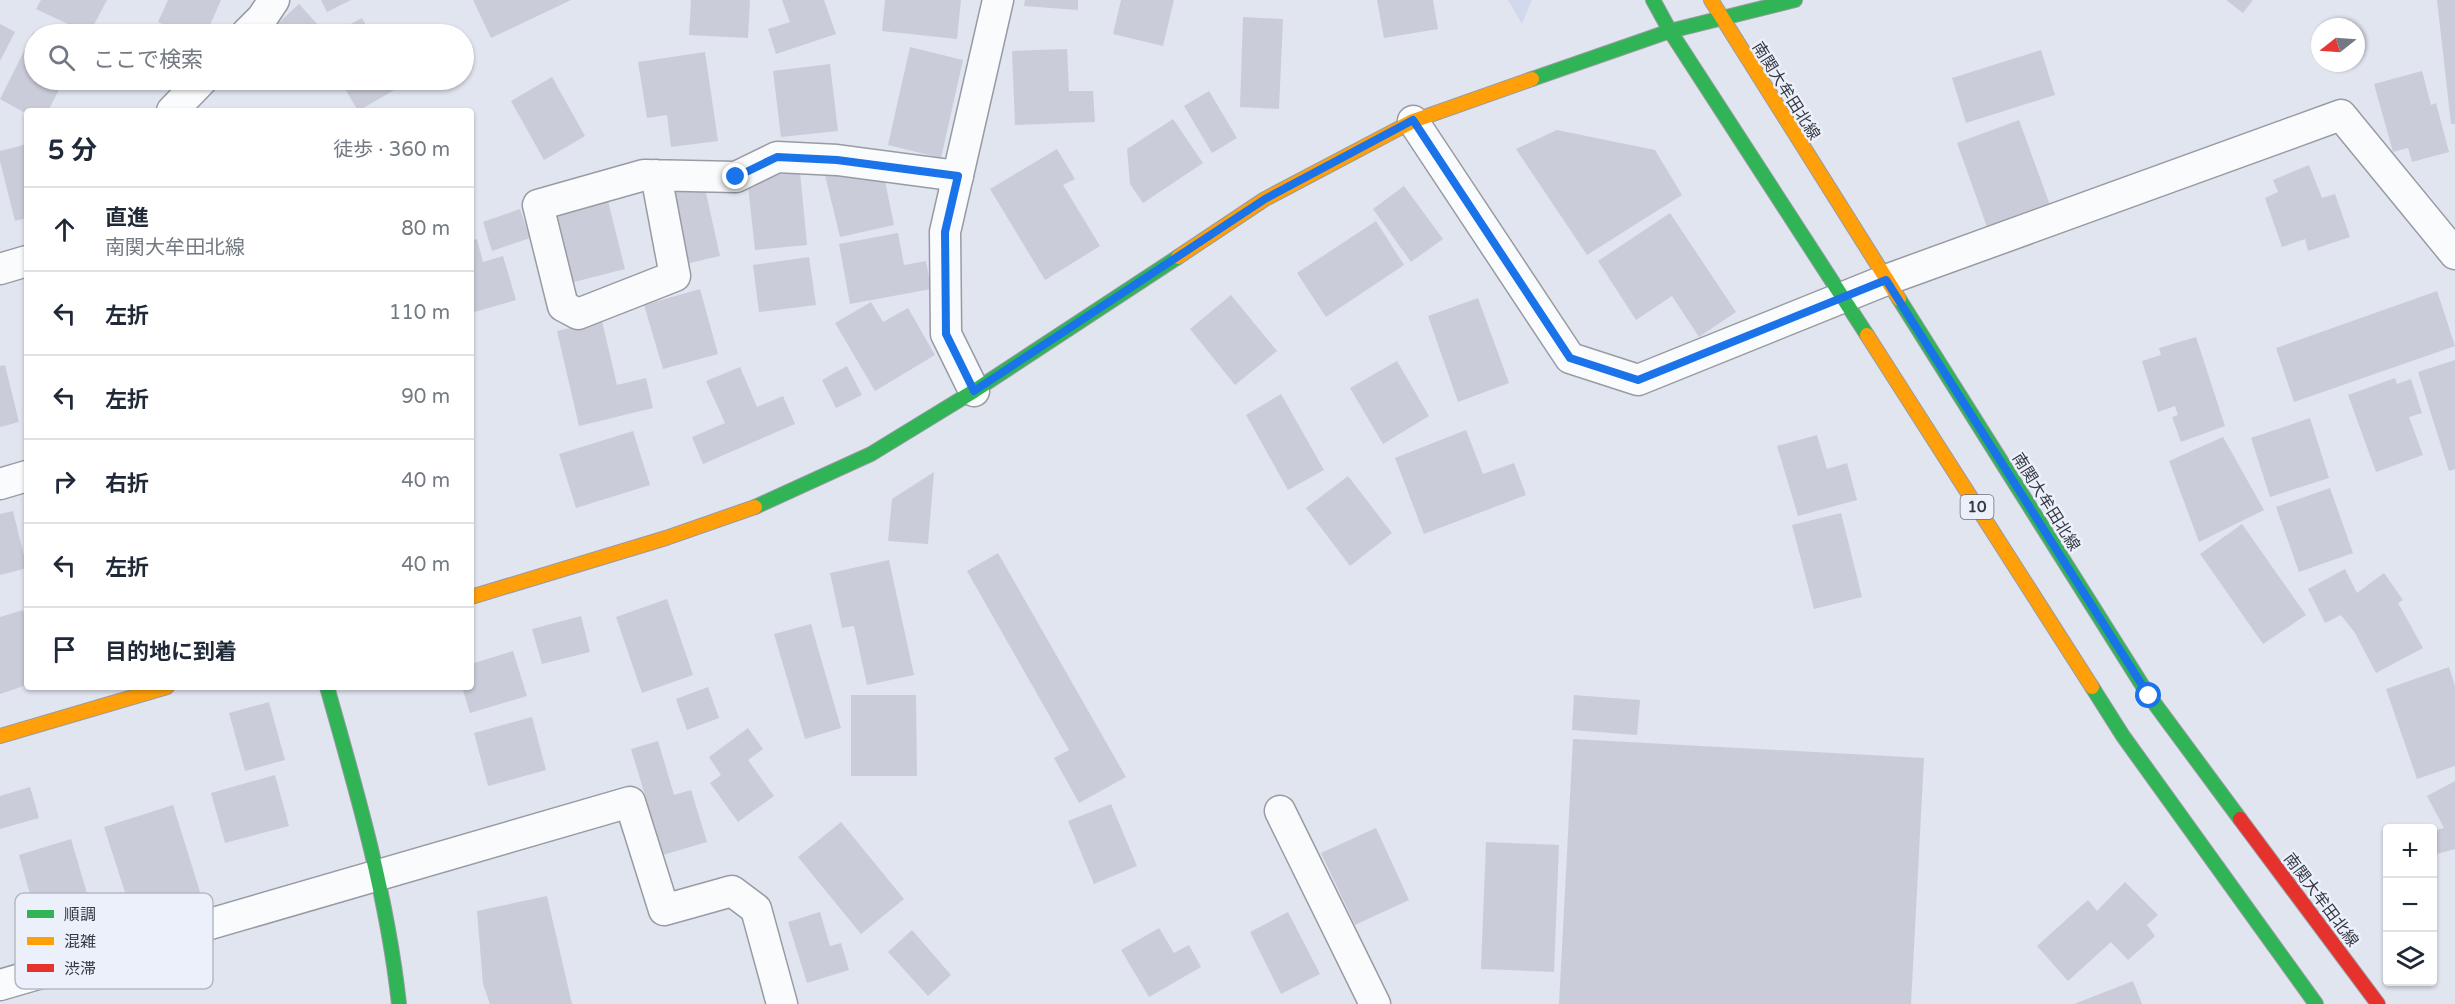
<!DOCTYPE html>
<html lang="ja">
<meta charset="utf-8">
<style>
:root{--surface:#fff;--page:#f2f2f3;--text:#1f2937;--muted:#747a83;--line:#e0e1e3}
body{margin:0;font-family:"Varela Round","Noto Sans JP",sans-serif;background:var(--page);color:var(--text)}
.controls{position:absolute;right:18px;bottom:18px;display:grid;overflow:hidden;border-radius:6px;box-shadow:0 2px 4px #0004}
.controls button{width:54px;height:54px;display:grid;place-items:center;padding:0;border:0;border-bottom:2px solid var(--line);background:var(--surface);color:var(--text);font:30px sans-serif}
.compass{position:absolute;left:2311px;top:18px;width:54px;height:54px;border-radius:50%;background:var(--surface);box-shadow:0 2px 4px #0004;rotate:253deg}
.stop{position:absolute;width:18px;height:18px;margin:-14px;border:4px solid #1a73e8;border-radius:50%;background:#fff}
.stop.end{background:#1a73e8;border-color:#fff;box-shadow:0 2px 6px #0008}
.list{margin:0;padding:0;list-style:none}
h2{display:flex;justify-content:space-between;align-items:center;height:78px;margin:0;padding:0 24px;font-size:26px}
h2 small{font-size:20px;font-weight:400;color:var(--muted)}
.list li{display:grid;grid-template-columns:39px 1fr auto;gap:18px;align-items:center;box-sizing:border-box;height:84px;padding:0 24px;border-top:2px solid var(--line)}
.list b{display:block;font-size:22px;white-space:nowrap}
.list p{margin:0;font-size:20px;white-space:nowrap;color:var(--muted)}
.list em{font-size:20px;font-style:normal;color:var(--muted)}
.icon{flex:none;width:33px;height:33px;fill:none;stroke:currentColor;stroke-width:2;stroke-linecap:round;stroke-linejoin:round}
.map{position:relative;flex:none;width:2455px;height:1004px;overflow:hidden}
.search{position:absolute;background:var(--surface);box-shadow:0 2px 4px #0004;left:24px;top:24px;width:450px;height:66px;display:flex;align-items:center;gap:15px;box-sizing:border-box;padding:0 21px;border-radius:33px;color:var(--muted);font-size:22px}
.panel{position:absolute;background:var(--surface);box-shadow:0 2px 4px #0004;left:24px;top:108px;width:450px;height:582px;border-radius:6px}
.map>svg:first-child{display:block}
</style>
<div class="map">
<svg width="2455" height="1004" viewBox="0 0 2455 1004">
<rect width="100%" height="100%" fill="#e1e5f0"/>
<path fill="#d2d9ec" d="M1508 0H1532L1522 24Z"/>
<g fill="#cbccd9">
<path d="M41 0H107L89 34 36 9Z"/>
<path d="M168 0H221L206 34H187L158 22Z"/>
<path d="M321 0H351L327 12Z"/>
<path d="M473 0H571L491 38Z"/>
<path d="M691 0H750L748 38 689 35Z"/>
<path d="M782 0H824L836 34 776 54 768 29 790 22Z"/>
<path d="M885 0H961L957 39 882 31Z"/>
<path d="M1025 0H1078V10L1024 6Z"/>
<path d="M1121 0H1174L1163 46 1113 34Z"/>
<path d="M1377 0H1433L1438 29 1384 38Z"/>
<path d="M2226 0H2253L2243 13Z"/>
<path d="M2437 0H2455V124H2451Z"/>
<path d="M299 4 319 26 310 34H283L275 26Z"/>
<path d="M1243 17 1283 19 1279 109 1240 107Z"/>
<path d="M362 18 371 34H332Z"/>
<path d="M0 24 15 32 0 61Z"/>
<path d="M34 31V80H64L48 111H27V114L0 99Z"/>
<path d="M910 47 963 60 941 158 888 145Z"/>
<path d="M1067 49 1069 91H1093L1095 122 1015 125 1012 51Z"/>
<path d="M2041 50 2055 95 1966 123 1952 78Z"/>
<path d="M705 52 718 141 671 147 667 115 647 118 638 62Z"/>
<path d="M830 64 838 131 781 137 773 71Z"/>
<path d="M2422 71 2431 105 2436 103 2449 152 2412 162 2408 148 2393 152 2374 84Z"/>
<path d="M552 77 585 136 544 160 511 101Z"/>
<path d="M313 80H336L319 90Z"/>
<path d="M340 80H397L401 86 358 111Z"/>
<path d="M1209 91 1237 138 1212 153 1184 106Z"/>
<path d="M1173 119 1203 163 1143 203 1130 184 1127 149Z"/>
<path d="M2019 120 2050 205 1987 227 1957 143Z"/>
<path d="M1557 130 1655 150 1682 195 1587 255 1516 149Z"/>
<path d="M27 144V218L15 221 0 161V151Z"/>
<path d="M1057 149 1075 179 1063 185 1100 246 1045 280 990 189Z"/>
<path d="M2309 165 2322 198 2335 194 2350 237 2308 251 2305 239 2282 247 2265 198 2278 192 2273 180Z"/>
<path d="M824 171 884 176 894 225 840 237Z"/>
<path d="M800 172 807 245 755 250 747 177Z"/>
<path d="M704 184 720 256 681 265 665 193Z"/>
<path d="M1404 186 1443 239 1411 262 1373 209Z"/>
<path d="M606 193 625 269 566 284 547 208Z"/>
<path d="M520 209 530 238 492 251 483 222Z"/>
<path d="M1670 213 1736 312 1699 337 1672 296 1636 320 1598 261Z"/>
<path d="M1376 221 1404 265 1326 317 1297 273Z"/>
<path d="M898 233 904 265 926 261 931 289 850 304 839 244Z"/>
<path d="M477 239 483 262 503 256 516 300 471 313V241Z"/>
<path d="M809 257 816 305 759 312 753 265Z"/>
<path d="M700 289 718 354 663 369 644 305Z"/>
<path d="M2437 291 2455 346 2294 402 2276 348Z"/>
<path d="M1231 295 1277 351 1235 385 1190 329Z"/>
<path d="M1478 298 1509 383 1458 402 1428 316Z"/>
<path d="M871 302 883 322 908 308 935 355 875 391 835 323Z"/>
<path d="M602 321 617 385 646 378 653 408 579 426 557 331Z"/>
<path d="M2196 337 2225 426 2181 442 2172 417 2178 415 2175 406 2158 412 2142 361 2161 355 2159 348Z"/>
<path d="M2455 360V469L2449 471 2418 372Z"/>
<path d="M1397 361 1429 416 1383 444 1350 388Z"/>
<path d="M5 365 19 422 0 427V366Z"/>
<path d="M847 366 862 395 836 408 822 380Z"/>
<path d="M740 367 757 407 783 396 795 424 703 464 692 437 725 423 706 381Z"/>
<path d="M2395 378 2397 384 2411 379 2422 413 2409 417 2423 455 2376 472 2348 395Z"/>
<path d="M1281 394 1324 470 1288 490 1246 415Z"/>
<path d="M2310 418 2329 478 2270 497 2251 438Z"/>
<path d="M1466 430 1483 474 1514 463 1526 495 1424 534 1395 458Z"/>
<path d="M633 431 650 485 576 508 559 454Z"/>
<path d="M1817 435 1827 469 1847 463 1857 500 1798 516 1777 446Z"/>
<path d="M2223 437 2264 510 2199 542 2169 461Z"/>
<path d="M934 472 928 544 888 541 892 499Z"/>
<path d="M1348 476 1392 533 1350 566 1306 508Z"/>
<path d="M2330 488 2353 553 2299 572 2276 507Z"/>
<path d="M13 511 27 568 0 575V514Z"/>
<path d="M1841 513 1862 597 1814 609 1792 525Z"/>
<path d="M2242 524 2306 615 2263 644 2200 554Z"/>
<path d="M998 553 1126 777 1079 803 1054 758 1069 750 967 571Z"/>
<path d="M889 560 914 675 867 685 854 626 842 628 830 573Z"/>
<path d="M2345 569 2357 593 2384 573 2403 600 2398 603 2423 648 2376 673 2355 633 2341 615 2325 623 2308 589Z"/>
<path d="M667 599 693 675 642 693 616 617Z"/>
<path d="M23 610 27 623V685L0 694V617Z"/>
<path d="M581 616 590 652 542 664 532 629Z"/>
<path d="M811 624 841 728 805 739 774 634Z"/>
<path d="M513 651 527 696 470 713 462 687H471V664Z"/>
<path d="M2449 667 2455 686V766L2417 779 2386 689Z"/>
<path d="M708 687 719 718 687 730 676 699Z"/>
<path d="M851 695H916L917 776H851Z"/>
<path d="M1574 695 1640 700 1637 735 1572 730Z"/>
<path d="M269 702 285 760 245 771 229 713Z"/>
<path d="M532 717 546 770 488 786 474 733Z"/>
<path d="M748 728 763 749 748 760 774 796 738 822 710 783 721 775 709 757Z"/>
<path d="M1573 739 1924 758 1911 1004H1559Z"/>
<path d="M658 741 674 795 691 790 707 842 663 855 631 749Z"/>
<path d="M275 775 289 826 225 843 211 793Z"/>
<path d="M2455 781V849L2437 854 2432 831 2444 828 2427 796Z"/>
<path d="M30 787 39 818 0 829V796Z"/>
<path d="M1111 804 1137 866 1094 884 1068 821Z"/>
<path d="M173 805 200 892 132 914 104 827Z"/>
<path d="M841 822 904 899 861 934 798 857Z"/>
<path d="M1376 828 1409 900 1355 925 1321 853Z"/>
<path d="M71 839 94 917 41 933 19 855Z"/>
<path d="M1486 842 1559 845 1554 972 1481 969Z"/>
<path d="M2125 882 2158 915 2147 925 2155 936 2128 960 2111 942 2068 981 2037 946 2088 900 2097 911Z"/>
<path d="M547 896 572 1004H490L483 984 477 911Z"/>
<path d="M820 912 830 946 841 943 849 970 807 983 788 922Z"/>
<path d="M1288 912 1320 974 1281 994 1250 932Z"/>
<path d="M1159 928 1174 953 1189 945 1201 967 1149 997 1121 950Z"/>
<path d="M912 930 951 975 928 996 888 952Z"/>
<path d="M2133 981 2142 1004H2074Z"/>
</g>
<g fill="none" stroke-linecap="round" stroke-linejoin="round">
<defs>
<g id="street">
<path d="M246 34 262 18 274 0"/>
<path d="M172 111 202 80"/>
<path d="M1413 121 1570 358 1638 380 1886 280 2341 115 2455 254"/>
<path d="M656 175 675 276 578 314 563 306 538 205 644 175 736 177 777 157 837 160 958 176"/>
<path d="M0 269 27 261"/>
<path d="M974 391 946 334 945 232 998 0"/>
<path d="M0 484 27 476"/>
<path d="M1280 811 1375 1004"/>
<path d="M0 985 630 802 664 910 732 891 756 909 782 1004"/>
</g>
<g id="fast">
<path d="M1653 0 1670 31 1867 335"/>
<path d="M1532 79 1670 31 1795 0"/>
<path d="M1899 299 2149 696 2240 819"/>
<path d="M755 507 871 454 974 391 1178 257"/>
<path d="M327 687C357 792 387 895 399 1004"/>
<path d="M2092 687 2123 736 2316 1004"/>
</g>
<g id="slow">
<path d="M1711 0 1899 299"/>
<path d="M1178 257 1265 199 1413 121 1532 79"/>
<path d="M1867 335 2092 687"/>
<path d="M471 597 666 538 755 507"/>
<path d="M0 736 167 687"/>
</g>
<path id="jam" d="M2240 819 2378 1004"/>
</defs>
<use href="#street" stroke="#989ba3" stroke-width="33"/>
<use href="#fast" stroke="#989ba3" stroke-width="16"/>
<use href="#slow" stroke="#989ba3" stroke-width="16"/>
<use href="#jam" stroke="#989ba3" stroke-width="16"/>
<use href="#street" stroke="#fafbfd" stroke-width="30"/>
<use href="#fast" stroke="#30b455" stroke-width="14"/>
<use href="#slow" stroke="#ff9f0a" stroke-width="14"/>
<use href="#jam" stroke="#e5322d" stroke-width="14"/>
</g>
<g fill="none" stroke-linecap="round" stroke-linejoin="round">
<path stroke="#1a73e8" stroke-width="8" d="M736 177 777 157 837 160 958 176 945 232 946 334 974 391 1265 199 1413 120 1570 358 1638 380 1886 280 2149 696"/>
</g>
<g text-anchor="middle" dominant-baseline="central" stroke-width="5" stroke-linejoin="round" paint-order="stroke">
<rect fill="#ebf0fb" stroke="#6c7079" stroke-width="1.5" x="1960.5" y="495" width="33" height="24" rx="4.5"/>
<g font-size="15" font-weight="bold" fill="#363941">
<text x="1977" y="507">10</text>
</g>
<g font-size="16" fill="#363941" stroke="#ebf0fb">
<text transform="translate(1786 91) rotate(58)">南関大牟田北線</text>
<text transform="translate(2046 502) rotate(58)">南関大牟田北線</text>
<text transform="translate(2321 900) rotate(53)">南関大牟田北線</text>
</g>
</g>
<rect x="15" y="893" width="198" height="96" rx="9" fill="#ebf0fb" stroke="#b5b9c3" stroke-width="1.5"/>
<rect x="27" y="910" width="27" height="8" fill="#30b455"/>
<rect x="27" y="937" width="27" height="8" fill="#ff9f0a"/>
<rect x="27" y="964" width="27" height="8" fill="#e5322d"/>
<g font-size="16" fill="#363941">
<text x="64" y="920">順調</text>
<text x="64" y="947">混雑</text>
<text x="64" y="974">渋滞</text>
</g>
</svg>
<div class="controls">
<button>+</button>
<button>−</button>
<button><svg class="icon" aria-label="layers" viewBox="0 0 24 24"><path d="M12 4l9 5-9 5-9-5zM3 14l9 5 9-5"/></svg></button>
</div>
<svg class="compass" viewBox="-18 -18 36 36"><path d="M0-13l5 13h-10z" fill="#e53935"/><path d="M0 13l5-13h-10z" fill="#747a83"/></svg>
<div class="stop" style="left:2149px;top:696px"></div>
<div class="stop end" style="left:736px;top:177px"></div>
<div class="search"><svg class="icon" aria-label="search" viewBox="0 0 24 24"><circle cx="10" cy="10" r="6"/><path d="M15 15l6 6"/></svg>ここで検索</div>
<section class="panel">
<h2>5 分<small>徒歩 · 360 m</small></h2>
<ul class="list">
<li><svg class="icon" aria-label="ahead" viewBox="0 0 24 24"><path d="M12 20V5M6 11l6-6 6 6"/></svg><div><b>直進</b><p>南関大牟田北線</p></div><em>80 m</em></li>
<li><svg class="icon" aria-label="left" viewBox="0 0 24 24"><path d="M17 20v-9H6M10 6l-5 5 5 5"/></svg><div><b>左折</b></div><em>110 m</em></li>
<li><svg class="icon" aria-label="left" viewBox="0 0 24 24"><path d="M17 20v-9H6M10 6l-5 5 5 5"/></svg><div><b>左折</b></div><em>90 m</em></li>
<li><svg class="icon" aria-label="right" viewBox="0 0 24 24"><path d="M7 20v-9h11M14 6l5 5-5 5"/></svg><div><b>右折</b></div><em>40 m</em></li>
<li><svg class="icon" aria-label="left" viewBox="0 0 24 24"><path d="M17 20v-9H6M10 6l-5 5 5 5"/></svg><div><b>左折</b></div><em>40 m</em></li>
<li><svg class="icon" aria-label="arrive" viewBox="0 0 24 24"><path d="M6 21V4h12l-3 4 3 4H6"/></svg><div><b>目的地に到着</b></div></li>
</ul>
</section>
</div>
